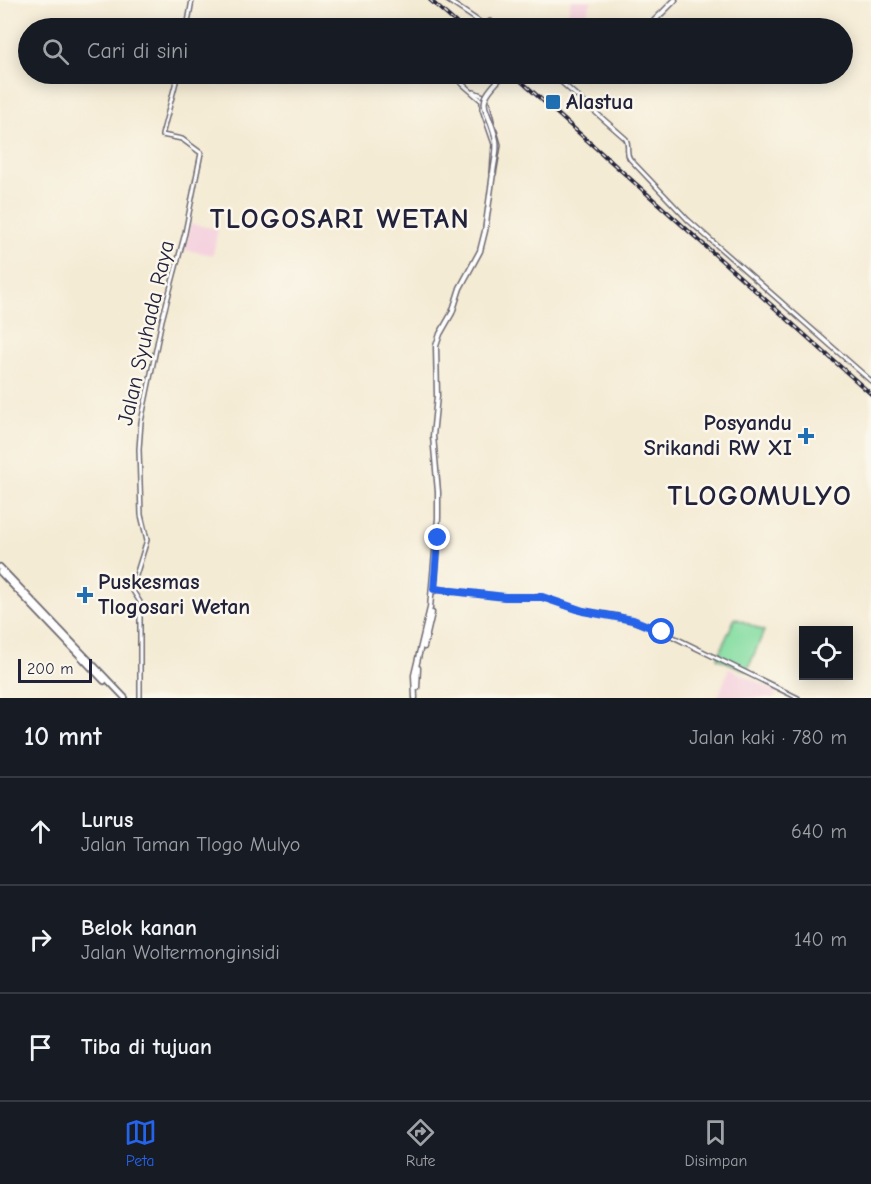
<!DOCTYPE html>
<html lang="id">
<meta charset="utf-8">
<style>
:root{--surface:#171b24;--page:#242831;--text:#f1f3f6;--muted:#9ea1a6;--line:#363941;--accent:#2563eb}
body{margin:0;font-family:"Comic Neue",sans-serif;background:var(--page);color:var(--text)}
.controls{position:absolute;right:18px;bottom:18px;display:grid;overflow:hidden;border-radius:0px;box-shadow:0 3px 15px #0003}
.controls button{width:54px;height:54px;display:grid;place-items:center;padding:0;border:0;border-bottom:2px solid var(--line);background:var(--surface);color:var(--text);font:30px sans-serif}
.scale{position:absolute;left:18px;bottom:15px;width:74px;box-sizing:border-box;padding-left:6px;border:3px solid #22223b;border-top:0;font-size:16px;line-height:21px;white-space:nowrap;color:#22223b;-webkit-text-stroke:4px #fbf7ec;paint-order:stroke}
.stop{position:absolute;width:18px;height:18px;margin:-14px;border:4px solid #2563eb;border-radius:50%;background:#fff}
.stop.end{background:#2563eb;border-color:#fff;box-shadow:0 2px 6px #0008}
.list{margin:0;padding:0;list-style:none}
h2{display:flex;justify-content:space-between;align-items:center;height:78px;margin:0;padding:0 24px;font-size:26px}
h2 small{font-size:20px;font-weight:400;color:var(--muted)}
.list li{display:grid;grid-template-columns:39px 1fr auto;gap:18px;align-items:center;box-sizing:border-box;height:108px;padding:0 24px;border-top:2px solid var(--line)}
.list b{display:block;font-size:22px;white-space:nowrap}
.list p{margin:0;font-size:20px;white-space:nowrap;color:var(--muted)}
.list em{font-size:20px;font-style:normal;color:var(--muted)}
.icon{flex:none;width:33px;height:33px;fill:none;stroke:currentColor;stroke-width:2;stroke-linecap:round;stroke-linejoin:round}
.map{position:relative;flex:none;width:871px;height:698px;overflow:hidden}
.search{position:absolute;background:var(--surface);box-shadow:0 3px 15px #0003;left:18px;right:18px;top:18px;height:66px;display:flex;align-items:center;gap:15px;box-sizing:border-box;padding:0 21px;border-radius:33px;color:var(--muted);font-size:22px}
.sheet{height:402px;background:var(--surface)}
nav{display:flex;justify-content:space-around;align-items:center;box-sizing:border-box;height:84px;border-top:2px solid var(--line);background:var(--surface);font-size:16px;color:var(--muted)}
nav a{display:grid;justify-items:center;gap:3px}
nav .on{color:var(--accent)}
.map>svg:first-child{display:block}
</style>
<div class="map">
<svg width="871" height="698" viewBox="0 0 871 698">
<rect width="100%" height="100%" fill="#fbf7ec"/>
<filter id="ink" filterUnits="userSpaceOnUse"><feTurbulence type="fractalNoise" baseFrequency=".0167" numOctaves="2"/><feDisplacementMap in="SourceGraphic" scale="12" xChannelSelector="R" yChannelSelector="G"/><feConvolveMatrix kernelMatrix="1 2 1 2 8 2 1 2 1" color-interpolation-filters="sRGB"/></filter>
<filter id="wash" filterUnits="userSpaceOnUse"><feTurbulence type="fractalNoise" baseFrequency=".008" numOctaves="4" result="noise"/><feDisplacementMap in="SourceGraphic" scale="24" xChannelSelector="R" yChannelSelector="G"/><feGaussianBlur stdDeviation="1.35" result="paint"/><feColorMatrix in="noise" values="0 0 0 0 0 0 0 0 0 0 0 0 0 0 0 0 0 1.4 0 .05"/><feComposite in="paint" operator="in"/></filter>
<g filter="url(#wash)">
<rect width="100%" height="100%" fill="#f4ebd4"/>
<g fill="#f4cfdd">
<path d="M571 0H592L583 22 565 26Z"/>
<path d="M190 224 218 229 213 255 185 250Z"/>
<path d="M729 668 777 691 775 698H718Z"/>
</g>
<path fill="#85dda2" stroke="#54806e" stroke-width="1.5" d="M735 618 764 631 747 671 717 658Z"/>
</g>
<g filter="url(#ink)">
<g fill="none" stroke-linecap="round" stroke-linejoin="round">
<defs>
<g id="tertiary">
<path d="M447 0 483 24"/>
<path d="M187 28 192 0"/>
<path d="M480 28 490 21 501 28"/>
<path d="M567 28C585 24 606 16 624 24"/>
<path d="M590 28 614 25"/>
<path d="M451 74 482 101V109L494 144 492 174"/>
<path d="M552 74 626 139C630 146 625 152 630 159L688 220 871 381"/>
<path d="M474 92 486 97 492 121"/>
<path d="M494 174 499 145 495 131"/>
<path d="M434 589 505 597H542L583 611 617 616 655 628 798 698"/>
<path d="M140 698V602L133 591V585L147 540 141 515 139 449 141 422 162 320 185 233 201 153 182 139 162 135 178 74"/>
</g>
<g id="secondary">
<path d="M580 28 609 23 644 28 651 24 675 0"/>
<path d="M434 591 437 553"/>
<path d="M424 647 432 613"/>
<path d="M417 688 418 668"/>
<path d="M415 698 414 675 430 608 438 518V492L433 436 437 396 436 346 440 334 452 313 460 288 480 251 485 231 493 173"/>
</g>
<g id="primary">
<path d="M0 567 125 698"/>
<path d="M0 572 104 681"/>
</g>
</defs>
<use href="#tertiary" stroke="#6c6871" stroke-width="6"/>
<use href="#secondary" stroke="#6c6871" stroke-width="7"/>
<use href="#primary" stroke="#6c6871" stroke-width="8"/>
<use href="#tertiary" stroke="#fff" stroke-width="3"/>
<use href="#secondary" stroke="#fff" stroke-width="4"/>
<use href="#primary" stroke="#fff" stroke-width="4.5"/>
<defs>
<g id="rail">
<path d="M430 0 462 28"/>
<path d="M513 74 871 394"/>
</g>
</defs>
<use href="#rail" stroke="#22223b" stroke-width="4"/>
<use href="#rail" stroke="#fbf7ec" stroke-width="1.5" stroke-dasharray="4.5" stroke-linecap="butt"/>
<defs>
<path id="secondary-bridge" d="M493 173C494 163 498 150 496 140 488 103 471 106 505 74"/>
</defs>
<use href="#secondary-bridge" stroke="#6c6871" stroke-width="7" stroke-linecap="butt"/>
<use href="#secondary-bridge" stroke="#fff" stroke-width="4"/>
</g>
</g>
<g fill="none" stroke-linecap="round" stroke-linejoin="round" filter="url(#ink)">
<path stroke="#2563eb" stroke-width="8" d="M438 538 434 589 505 597H542L583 611 633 620 662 632"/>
</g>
<g fill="#1f6fb2" stroke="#fbf7ec" stroke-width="2">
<rect x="545" y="94" width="16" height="16" rx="3"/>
<path d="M803 427h6v6h6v6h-6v6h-6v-6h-6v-6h6z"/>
<path d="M82 586h6v6h6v6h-6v6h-6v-6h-6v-6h6z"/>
</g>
<g text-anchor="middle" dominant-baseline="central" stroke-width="5" stroke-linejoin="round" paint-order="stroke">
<g font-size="22" font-weight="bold" fill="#22223b" stroke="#fbf7ec" text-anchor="start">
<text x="566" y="102">Alastua</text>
<text x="792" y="423" text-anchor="end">Posyandu<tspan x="792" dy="25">Srikandi RW XI</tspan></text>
<text x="98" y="582">Puskesmas<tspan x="98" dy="25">Tlogosari Wetan</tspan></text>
</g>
<g font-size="22" fill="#22223b" stroke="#fbf7ec">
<text transform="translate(146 333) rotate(-77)">Jalan Syuhada Raya</text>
</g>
<g font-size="28" font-weight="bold" letter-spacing="1.5" fill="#22223b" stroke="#fbf7ec">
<text x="340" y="219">TLOGOSARI WETAN</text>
<text x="760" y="496">TLOGOMULYO</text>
</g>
</g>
</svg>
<div class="controls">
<button><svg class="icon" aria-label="locate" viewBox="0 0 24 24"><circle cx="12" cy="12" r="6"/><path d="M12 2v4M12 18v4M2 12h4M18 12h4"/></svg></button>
</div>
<div class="scale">200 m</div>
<div class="stop" style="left:662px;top:632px"></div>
<div class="stop end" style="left:438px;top:538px"></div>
<div class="search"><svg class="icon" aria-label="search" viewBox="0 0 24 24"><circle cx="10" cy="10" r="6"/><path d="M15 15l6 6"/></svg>Cari di sini</div>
</div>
<section class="sheet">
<h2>10 mnt<small>Jalan kaki · 780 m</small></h2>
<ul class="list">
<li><svg class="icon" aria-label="ahead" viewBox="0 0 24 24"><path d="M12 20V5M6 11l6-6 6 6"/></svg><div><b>Lurus</b><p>Jalan Taman Tlogo Mulyo</p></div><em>640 m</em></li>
<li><svg class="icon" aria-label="right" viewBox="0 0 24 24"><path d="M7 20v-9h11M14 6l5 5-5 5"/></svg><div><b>Belok kanan</b><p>Jalan Woltermonginsidi</p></div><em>140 m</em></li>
<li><svg class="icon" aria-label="arrive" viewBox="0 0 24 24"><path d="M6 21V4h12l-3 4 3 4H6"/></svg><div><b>Tiba di tujuan</b></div></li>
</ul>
</section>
<nav>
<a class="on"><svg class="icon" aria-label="map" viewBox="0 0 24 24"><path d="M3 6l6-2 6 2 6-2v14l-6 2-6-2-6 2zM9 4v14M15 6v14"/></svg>Peta</a>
<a><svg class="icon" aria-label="directions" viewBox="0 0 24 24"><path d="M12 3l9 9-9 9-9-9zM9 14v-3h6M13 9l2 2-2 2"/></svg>Rute</a>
<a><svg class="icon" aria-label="saved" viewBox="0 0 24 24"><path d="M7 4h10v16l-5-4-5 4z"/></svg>Disimpan</a>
</nav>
